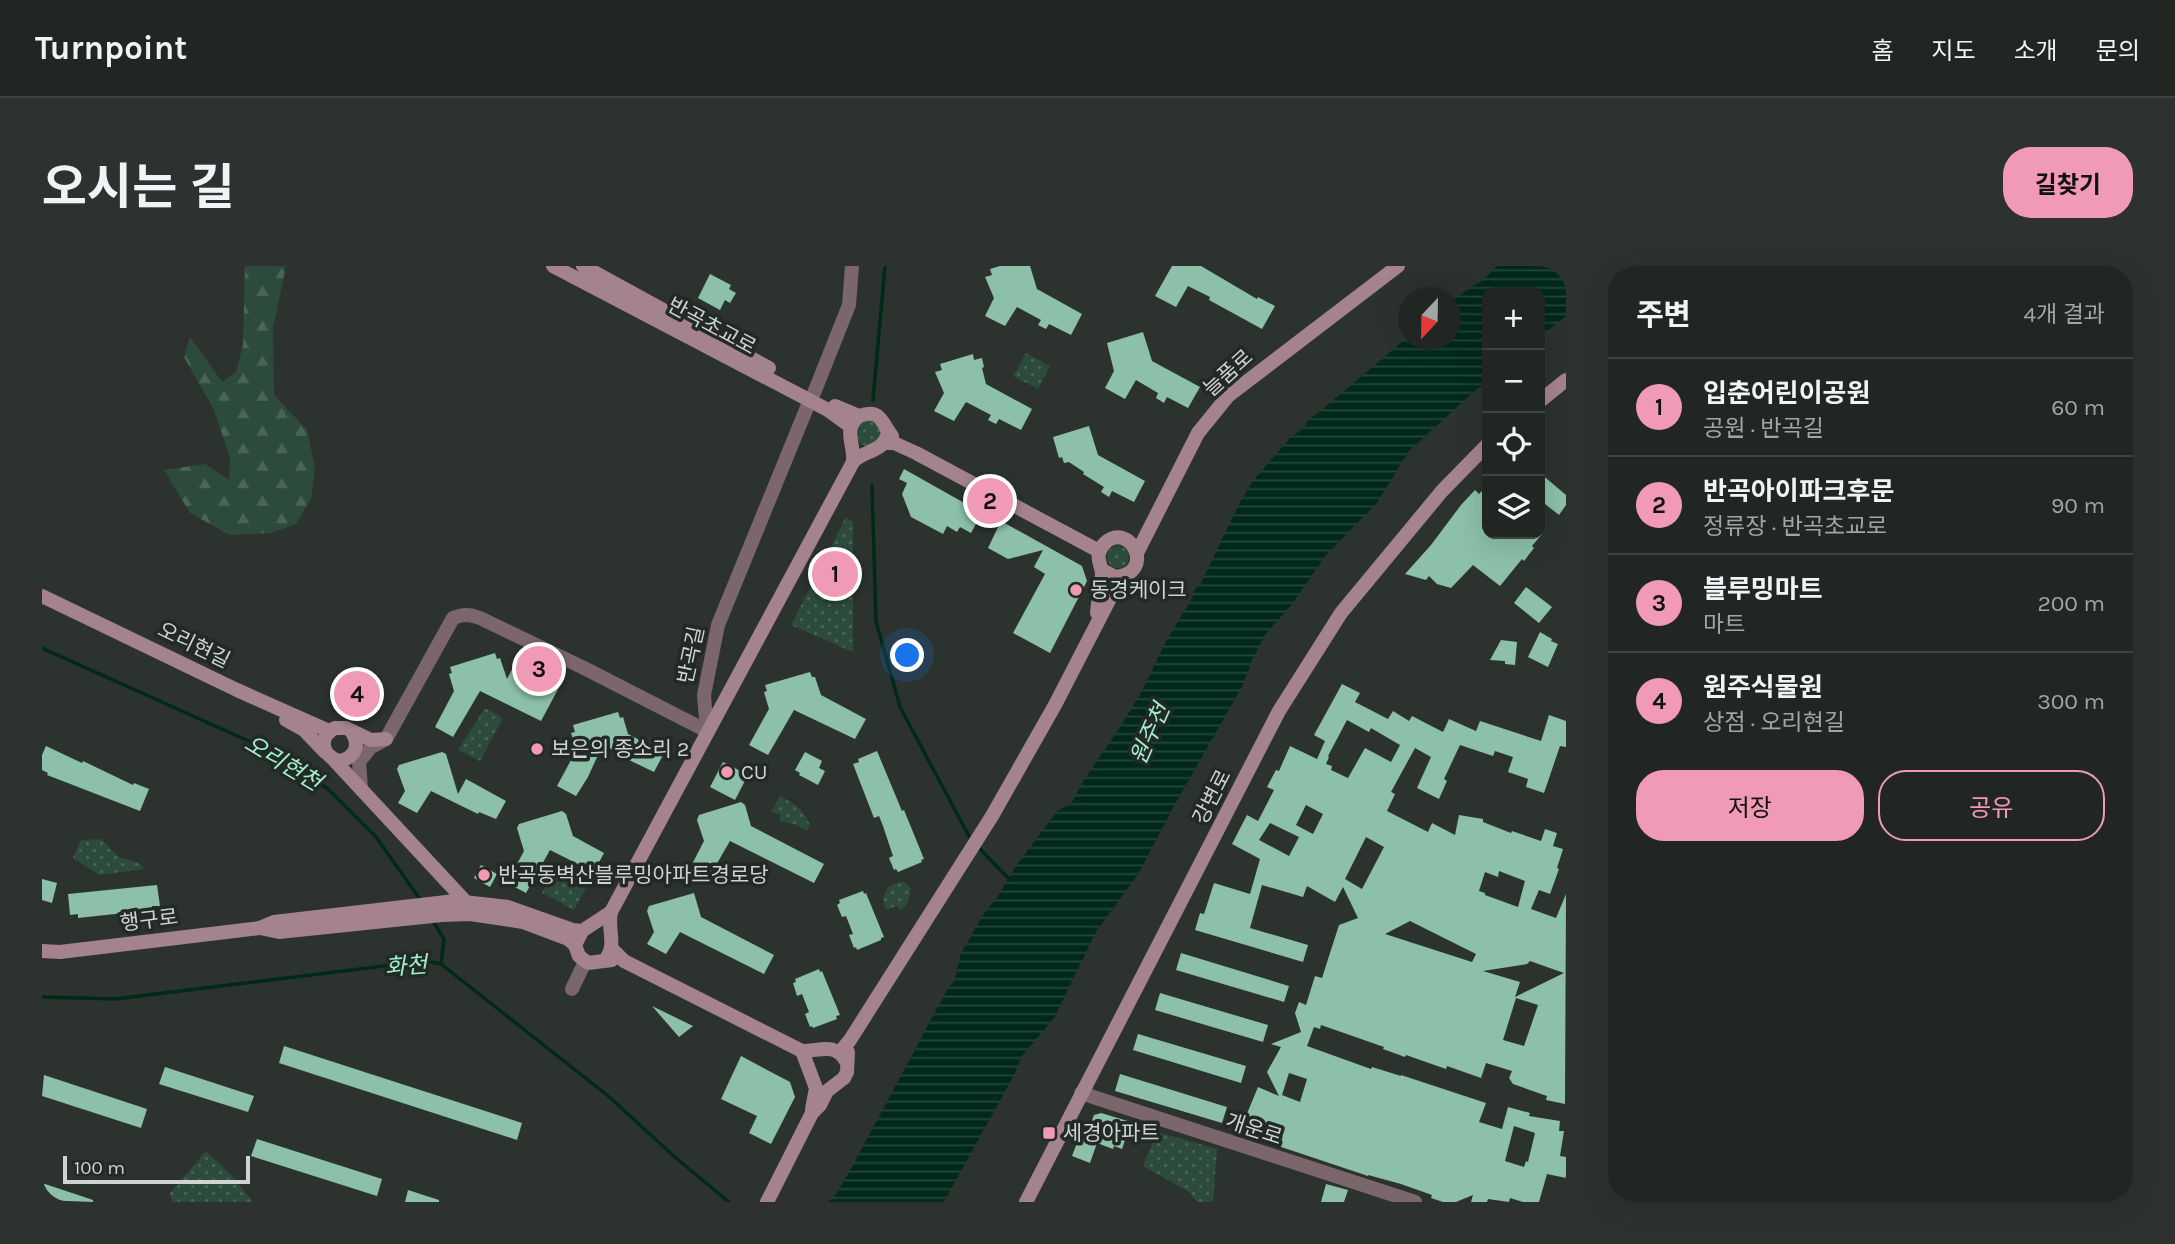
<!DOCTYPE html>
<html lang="ko">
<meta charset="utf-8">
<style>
:root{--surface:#212623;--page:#2d3230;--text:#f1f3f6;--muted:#a2a5a6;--line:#3e4341;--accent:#f09ab5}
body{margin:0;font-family:Karla,"Noto Sans KR",sans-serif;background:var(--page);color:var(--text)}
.controls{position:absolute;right:21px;top:21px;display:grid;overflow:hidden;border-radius:14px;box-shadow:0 7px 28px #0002}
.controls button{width:63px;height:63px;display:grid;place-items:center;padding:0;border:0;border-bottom:2px solid var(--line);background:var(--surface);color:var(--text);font:35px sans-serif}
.compass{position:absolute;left:1356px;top:21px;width:63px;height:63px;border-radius:50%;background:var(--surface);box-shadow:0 7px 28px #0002;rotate:202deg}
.scale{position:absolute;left:21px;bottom:18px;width:187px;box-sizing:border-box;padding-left:7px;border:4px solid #cfd3d1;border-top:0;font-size:19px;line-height:24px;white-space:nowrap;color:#cfd3d1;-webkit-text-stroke:5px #222926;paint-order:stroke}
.you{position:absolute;left:866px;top:390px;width:24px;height:24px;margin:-18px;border:5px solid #fff;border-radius:50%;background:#1a73e8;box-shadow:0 0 0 10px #1a73e833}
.badge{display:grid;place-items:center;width:46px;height:46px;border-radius:50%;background:var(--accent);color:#111;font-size:23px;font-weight:700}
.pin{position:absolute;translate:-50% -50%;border:4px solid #fff;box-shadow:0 2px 7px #0006}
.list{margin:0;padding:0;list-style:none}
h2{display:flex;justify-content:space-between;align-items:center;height:91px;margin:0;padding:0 28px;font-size:30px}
h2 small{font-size:23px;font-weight:400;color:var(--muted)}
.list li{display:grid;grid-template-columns:46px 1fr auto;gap:21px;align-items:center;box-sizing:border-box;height:98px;padding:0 28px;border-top:2px solid var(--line)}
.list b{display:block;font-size:26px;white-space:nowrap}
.list p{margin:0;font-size:23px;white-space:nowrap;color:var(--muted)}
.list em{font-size:23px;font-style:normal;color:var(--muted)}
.actions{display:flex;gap:14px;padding:21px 28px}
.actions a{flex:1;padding:16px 0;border:2px solid var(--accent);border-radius:28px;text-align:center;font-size:24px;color:var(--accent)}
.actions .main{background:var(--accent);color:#111}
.icon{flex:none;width:38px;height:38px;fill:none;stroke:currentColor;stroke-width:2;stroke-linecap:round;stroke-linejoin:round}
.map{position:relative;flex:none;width:1524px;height:936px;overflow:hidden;border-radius:28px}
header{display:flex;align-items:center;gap:42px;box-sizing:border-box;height:98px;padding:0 35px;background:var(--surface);border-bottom:2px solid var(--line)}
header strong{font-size:33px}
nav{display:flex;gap:38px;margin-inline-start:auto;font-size:24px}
.intro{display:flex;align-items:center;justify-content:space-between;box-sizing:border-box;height:168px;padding:0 42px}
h1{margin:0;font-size:49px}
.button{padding:18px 32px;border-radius:28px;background:var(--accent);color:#111;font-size:24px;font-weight:700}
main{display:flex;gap:42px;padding:0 42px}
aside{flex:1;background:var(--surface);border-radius:28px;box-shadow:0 7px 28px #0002}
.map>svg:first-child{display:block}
</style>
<header>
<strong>Turnpoint</strong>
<nav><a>홈</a><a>지도</a><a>소개</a><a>문의</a></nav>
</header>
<div class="intro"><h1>오시는 길</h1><a class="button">길찾기</a></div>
<main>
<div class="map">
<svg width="1524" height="936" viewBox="0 0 1524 936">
<defs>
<pattern id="green-dots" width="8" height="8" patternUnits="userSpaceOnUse" patternTransform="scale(1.75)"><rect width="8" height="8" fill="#2c4b3d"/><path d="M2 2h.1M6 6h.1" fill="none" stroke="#4a6458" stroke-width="1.8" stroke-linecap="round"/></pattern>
<pattern id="forest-firs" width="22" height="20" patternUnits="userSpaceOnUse" patternTransform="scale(1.75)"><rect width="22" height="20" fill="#2c4b3d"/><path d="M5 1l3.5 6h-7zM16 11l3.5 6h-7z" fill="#4a6458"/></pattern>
<pattern id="water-rules" width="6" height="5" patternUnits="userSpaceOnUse" patternTransform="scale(1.75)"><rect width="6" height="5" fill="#01291b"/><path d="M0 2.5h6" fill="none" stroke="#25473b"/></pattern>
</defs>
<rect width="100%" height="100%" fill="#2c332f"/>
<g fill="url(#green-dots)">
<path d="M984 87 1008 100 996 123 971 110Z"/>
<circle cx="826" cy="167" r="13"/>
<path d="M804 251 811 256V386L749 359Z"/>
<circle cx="1076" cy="291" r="11"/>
<path d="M443 442 461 452 438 495 416 484Z"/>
<path d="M738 530C753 538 761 543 768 559L765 565 754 559 738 555V548L729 546Z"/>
<path d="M59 573C66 578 69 585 76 590 86 596 95 592 102 603L57 609 31 592 39 574Z"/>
<path d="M513 601 546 618 532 644 500 627Z"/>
<path d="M862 616 869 622 866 637 858 645 855 640 844 644 841 634C842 622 851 616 862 616Z"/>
<path d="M1115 866 1175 883 1171 936H1155L1147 926 1101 900Z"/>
<path d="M164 885 191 911 211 936H130L128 927Z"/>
</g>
<path fill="url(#forest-firs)" d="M203 0H244L231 62 232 129 265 164 273 202 269 232 254 258 229 267 188 269 148 247 122 204 163 198 187 214 188 192 172 144 142 91 148 71 180 116 194 106 201 79Z"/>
<path fill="url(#water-rules)" d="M1455 0H1524V50L1498 71V26H1445V119L1436 122 1367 185 1335 237 1284 289 1250 338 1223 369 1210 394 1201 419 1132 540 1095 610 1055 664 1012 752 980 790 971 811 902 936H786L793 930 811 899 906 722 912 716 919 687 941 649 956 630 974 600 1015 545 1029 538 1042 514 1080 458 1099 427 1123 377 1150 332 1153 323 1159 317 1197 238 1210 216 1248 172 1263 161 1266 154 1276 147 1366 71V74H1408L1409 35 1441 14Z"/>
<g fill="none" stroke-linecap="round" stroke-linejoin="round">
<g stroke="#01291b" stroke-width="3.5">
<path d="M831 134 843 0"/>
<path d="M830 220 834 355 858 441 929 574"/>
<path d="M0 382 211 477 286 523 334 571 380 636"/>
<path d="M935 580 968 614"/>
<path d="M391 655 402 673 399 698"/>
<path d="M0 731 73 733 383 695 399 698 565 829 634 892 687 936"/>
</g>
</g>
<g fill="#8cc0a8" fill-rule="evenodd">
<path d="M958 0H988L995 23 1040 48 1029 69 1007 58 1004 63 996 59 999 54 975 41 963 60 943 50 952 32 943 11 950 9 948 3Z"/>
<path d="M1130 0H1159L1215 33 1216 31 1233 40 1220 63 1167 34 1168 31 1146 20 1134 41 1113 30Z"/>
<path d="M668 8 689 19 687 23 694 27 688 37 683 34 678 44 656 32Z"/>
<path d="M1101 66 1110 95 1158 121 1146 142 1125 131 1122 137 1114 132 1116 127 1094 114 1083 133 1063 122 1072 105 1065 77Z"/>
<path d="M931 88 932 94 940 92 942 101 940 102 944 118 990 143 979 164 957 153 954 158 946 154 949 149 924 136 912 155 892 145 902 127 893 106 900 104 898 98Z"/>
<path d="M1047 160 1056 189 1103 215 1092 236 1070 225 1067 231 1059 226 1062 221 1041 208 1042 206 1027 196 1022 197 1020 191 1017 192 1011 171Z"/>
<path d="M862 203 940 247 929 267 918 261 915 266 905 260 901 268 869 251 860 228 865 217 857 213Z"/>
<path d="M1498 207 1524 229V239L1517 249 1498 234Z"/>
<path d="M1445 220V268H1500L1490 280 1492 282 1482 295 1480 293 1458 320 1431 299 1409 322 1395 318 1387 310 1384 314 1363 308 1389 279 1419 239 1433 224 1437 228Z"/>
<path d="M959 255 1040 300 1045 315 1008 387 971 367 1003 308 992 301 1001 284 966 293 946 282Z"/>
<path d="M1484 321 1510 341 1497 357 1472 337Z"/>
<path d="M1498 366 1510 373 1509 375 1516 378 1506 401 1486 391Z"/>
<path d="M1459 374 1475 376 1473 399 1463 398V395L1448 394Z"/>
<path d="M453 387 455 393 458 392 465 413 478 388 522 412 499 455 438 425 411 471 393 461 412 425 407 408 410 407 408 401Z"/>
<path d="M768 406 770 411H773L779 429 824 453 813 473 752 444 726 489 707 479 727 443 722 426 725 425 723 419Z"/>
<path d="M1300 418 1318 427 1313 436 1346 453 1351 445 1367 455 1370 450 1401 466 1407 453 1434 465 1438 455 1499 475 1507 449 1524 455V481L1518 480 1502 527 1484 521 1486 513 1466 506 1471 491 1453 485 1451 490 1418 479 1402 513 1405 515 1397 533 1375 522 1389 491 1373 482 1349 526 1353 528 1345 545 1386 566 1390 557 1413 569 1417 549 1441 553V556L1469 567 1470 565 1499 575 1503 563 1515 567 1511 580 1521 583 1515 602 1517 603 1508 628 1497 624 1489 643 1514 652 1524 628 1523 838 1504 834 1505 830 1471 818 1467 812 1470 805 1444 797 1439 812 1405 800 1404 803 1364 789 1363 791 1341 783 1342 781 1279 759 1278 763 1272 761 1265 780 1329 803 1330 801 1359 810V809L1444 837 1437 856 1460 863 1466 841 1488 847 1487 850 1518 855 1517 865H1522L1518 890 1524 891V912L1505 908 1497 936H1481L1468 932 1467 936 1446 933 1445 936H1429L1431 929 1414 936H1401L1389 932 1390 929 1359 918 1326 909V910L1197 867 1216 821 1237 830 1225 806 1239 781 1229 778 1259 766 1253 747 1257 736 1264 739 1273 710 1280 712 1297 659 1316 652 1301 621 1293 636 1265 620 1261 631 1220 619 1208 662 1266 679 1261 696 1153 664 1158 647 1162 648 1172 617 1208 628 1218 593 1190 578 1205 549 1216 555 1232 524 1225 521 1234 504 1237 505 1248 480 1275 493 1283 475 1272 469ZM1305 454 1327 466 1329 462 1358 479 1349 496 1323 482 1306 512 1289 504 1290 500 1284 498 1287 491 1286 490ZM1264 539 1281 548 1271 568 1254 559ZM1228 557 1257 571 1247 590 1217 574ZM1324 571 1342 581 1320 623 1303 613ZM1457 605 1483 615 1476 641 1443 629V627L1437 625 1443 606 1456 611ZM1368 655 1434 688 1430 696 1343 668ZM1488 695 1522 707 1473 731 1478 716 1441 705 1485 698ZM1474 732 1496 739 1482 780 1461 774ZM1247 807 1265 813 1258 836 1240 829ZM1472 860 1493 867 1486 896 1484 895 1482 901 1463 895Z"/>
<path d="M576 446 578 452 581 451 586 468 622 487 612 506 587 494 561 478 546 511 534 530 515 520 535 483 529 467 533 466 531 459Z"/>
<path d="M4 480 40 497 41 495 91 519 92 517 107 523 98 545 5 509 6 507 0 504V489Z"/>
<path d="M835 485 860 545 862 544 882 593 879 594 880 596 856 606 854 603 852 604 847 592 851 590 841 560 837 550 832 552 811 498 817 496 816 493Z"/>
<path d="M400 486 404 488 416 528 424 513 464 535 454 553 437 546 436 548 389 525 375 547 356 537 363 525 355 503 357 499Z"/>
<path d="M763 486 780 495 777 502 783 505 776 519 757 509 758 507 753 504Z"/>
<path d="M681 496 706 509 693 534 668 521Z"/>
<path d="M699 536 703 539 709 560 782 598 772 617 688 575 663 618 645 608 662 575 655 554 657 549Z"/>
<path d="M520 545 524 548 531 570 562 587 552 606 508 584 484 627 465 617 482 585 475 562 477 558Z"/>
<path d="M439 599 455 608 448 621 432 612Z"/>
<path d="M0 613 15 617 10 637 0 634Z"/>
<path d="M115 619 118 640H110V644L36 652V648L28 649 26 628Z"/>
<path d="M821 625 822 628 824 627 842 671 839 672V674L815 684 814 681 812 682 807 669 811 668 804 650 800 651 795 639 798 637 797 634Z"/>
<path d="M652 627 659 651 732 689 722 708 638 666 624 688 605 678 612 666 605 645 607 640Z"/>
<path d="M1139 687 1247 720 1242 736 1134 704Z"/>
<path d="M777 703 778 706 780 705 798 749 794 750 795 753 771 762 770 760 768 761 763 748 767 746 760 728 755 730 751 717 754 716 753 713Z"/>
<path d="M1118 727 1226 759 1221 776 1113 744Z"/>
<path d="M610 740 651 760 637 771Z"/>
<path d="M1096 768 1204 800 1199 817 1091 784Z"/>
<path d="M242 780 480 857 475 874 237 797Z"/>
<path d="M699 790 748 816 753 831 729 878 707 867 715 850 679 833Z"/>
<path d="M123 801 212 830 206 846 117 818Z"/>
<path d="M1078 808 1185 841 1180 857 1073 825Z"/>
<path d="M2 809 105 843 99 862 0 830Z"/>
<path d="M1059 847 1089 856 1080 883 1072 880 1071 883 1055 877 1048 897 1030 890 1037 872 1043 874 1052 849Z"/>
<path d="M215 873 340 913 335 930 209 890Z"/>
<path d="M0 917 51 934V936L0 934Z"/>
<path d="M1284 918 1306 924 1302 936H1279Z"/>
<path d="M366 924 397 934V936H363Z"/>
</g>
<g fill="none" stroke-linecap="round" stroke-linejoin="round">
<g stroke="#7b666c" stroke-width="14">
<path d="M772 127 807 39 810 0"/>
<path d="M665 465 662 429 676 359 768 134"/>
<path d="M319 522 317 496 329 481 344 473 411 352C421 348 427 348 438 352L542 402 665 465"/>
<path d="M530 723 543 696"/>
<path d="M1039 827 1373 936"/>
</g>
<g stroke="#a5838d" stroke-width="14">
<path d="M511 0 786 144 808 160"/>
<path d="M541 0 727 102"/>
<path d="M1498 135 1524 114"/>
<path d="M793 140 817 150"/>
<path d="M843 177H852L874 187 1057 285"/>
<path d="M811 196C813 178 800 164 817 150 840 142 839 157 850 170"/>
<path d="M1095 287 1156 167 1186 130 1356 0"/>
<path d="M0 330 195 424 287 465"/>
<path d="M1055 347C1056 334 1059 321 1060 308 1060 301 1055 295 1057 287 1058 283 1060 280 1063 277 1087 254 1116 307 1073 311L1060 304"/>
<path d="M244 454 262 464 283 486"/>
<path d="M309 465C319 479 313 492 297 495 279 489 276 471 293 462H304L329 474 344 473"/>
<path d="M291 493 423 635"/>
<path d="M569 646 540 665 533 679 537 690 546 697 570 694"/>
<path d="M218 662 237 666 400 649 428 648 481 656 526 673 533 679"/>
<path d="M570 683 582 695 760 785C778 785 793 776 804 795"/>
<path d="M0 685 18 686 218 662 232 656 413 635 466 641 531 664 540 665"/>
<path d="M564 693C575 679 565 663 569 646L811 196C823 183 843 187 846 165"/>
<path d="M760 785 774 822 770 843"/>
<path d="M798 786 808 774 950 550 1013 439 1079 311"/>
<path d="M725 936 770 847 778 839 785 825 802 812 805 806 806 786"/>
<path d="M984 936 1237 445 1299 347 1400 225 1445 179"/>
</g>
</g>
<g fill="#f09ab5" stroke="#222926" stroke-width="2.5">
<circle cx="1034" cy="324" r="7"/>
<circle cx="495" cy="483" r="7"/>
<circle cx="685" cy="506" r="7"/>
<circle cx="442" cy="609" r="7"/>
<rect x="1000" y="860" width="14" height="14" rx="3.5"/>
</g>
<g text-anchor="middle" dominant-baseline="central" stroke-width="7" stroke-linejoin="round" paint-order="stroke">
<g font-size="21" fill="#cfd3d1" stroke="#222926">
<text transform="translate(670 60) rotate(28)">반곡초교로</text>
<text transform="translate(1186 107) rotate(-42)">늘품로</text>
<text transform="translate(152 379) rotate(26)">오리현길</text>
<text transform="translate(649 389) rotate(-78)">반곡길</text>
<text transform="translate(1170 531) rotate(-63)">강변로</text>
<text transform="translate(107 654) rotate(-7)">행구로</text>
<text transform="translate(1212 863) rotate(18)">개운로</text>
</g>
<g font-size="21" fill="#cfd3d1" stroke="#222926" text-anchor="start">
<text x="1048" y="324">동경케이크</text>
<text x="509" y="483">보은의 종소리 2</text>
<text x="699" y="506">CU</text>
<text x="456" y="609">반곡동벽산블루밍아파트경로당</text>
<text x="1021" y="867">세경아파트</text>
</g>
<g font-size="23" font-style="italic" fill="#a0f0cc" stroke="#222926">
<text transform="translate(1108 468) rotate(-66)">원주천</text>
<text transform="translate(241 497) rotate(31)">오리현천</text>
<text transform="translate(364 700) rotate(-4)">화천</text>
</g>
</g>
</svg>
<div class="controls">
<button>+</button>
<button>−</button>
<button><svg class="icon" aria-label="locate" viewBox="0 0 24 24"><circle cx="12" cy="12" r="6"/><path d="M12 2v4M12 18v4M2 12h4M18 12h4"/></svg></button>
<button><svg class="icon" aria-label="layers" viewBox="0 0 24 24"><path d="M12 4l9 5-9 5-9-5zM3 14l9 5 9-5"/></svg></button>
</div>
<svg class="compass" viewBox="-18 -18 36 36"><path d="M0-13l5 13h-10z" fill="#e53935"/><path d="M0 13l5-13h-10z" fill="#a2a5a6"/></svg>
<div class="scale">100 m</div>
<div class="you"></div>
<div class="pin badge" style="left:793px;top:308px">1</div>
<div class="pin badge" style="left:948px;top:235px">2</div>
<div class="pin badge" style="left:497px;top:403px">3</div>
<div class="pin badge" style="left:315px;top:428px">4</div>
</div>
<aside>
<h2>주변<small>4개 결과</small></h2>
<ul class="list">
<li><span class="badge">1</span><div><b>입춘어린이공원</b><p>공원 · 반곡길</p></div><em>60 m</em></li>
<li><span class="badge">2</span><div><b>반곡아이파크후문</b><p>정류장 · 반곡초교로</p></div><em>90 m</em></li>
<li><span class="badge">3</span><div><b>블루밍마트</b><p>마트</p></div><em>200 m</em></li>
<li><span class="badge">4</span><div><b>원주식물원</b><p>상점 · 오리현길</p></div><em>300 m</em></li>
</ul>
<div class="actions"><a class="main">저장</a><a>공유</a></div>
</aside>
</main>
